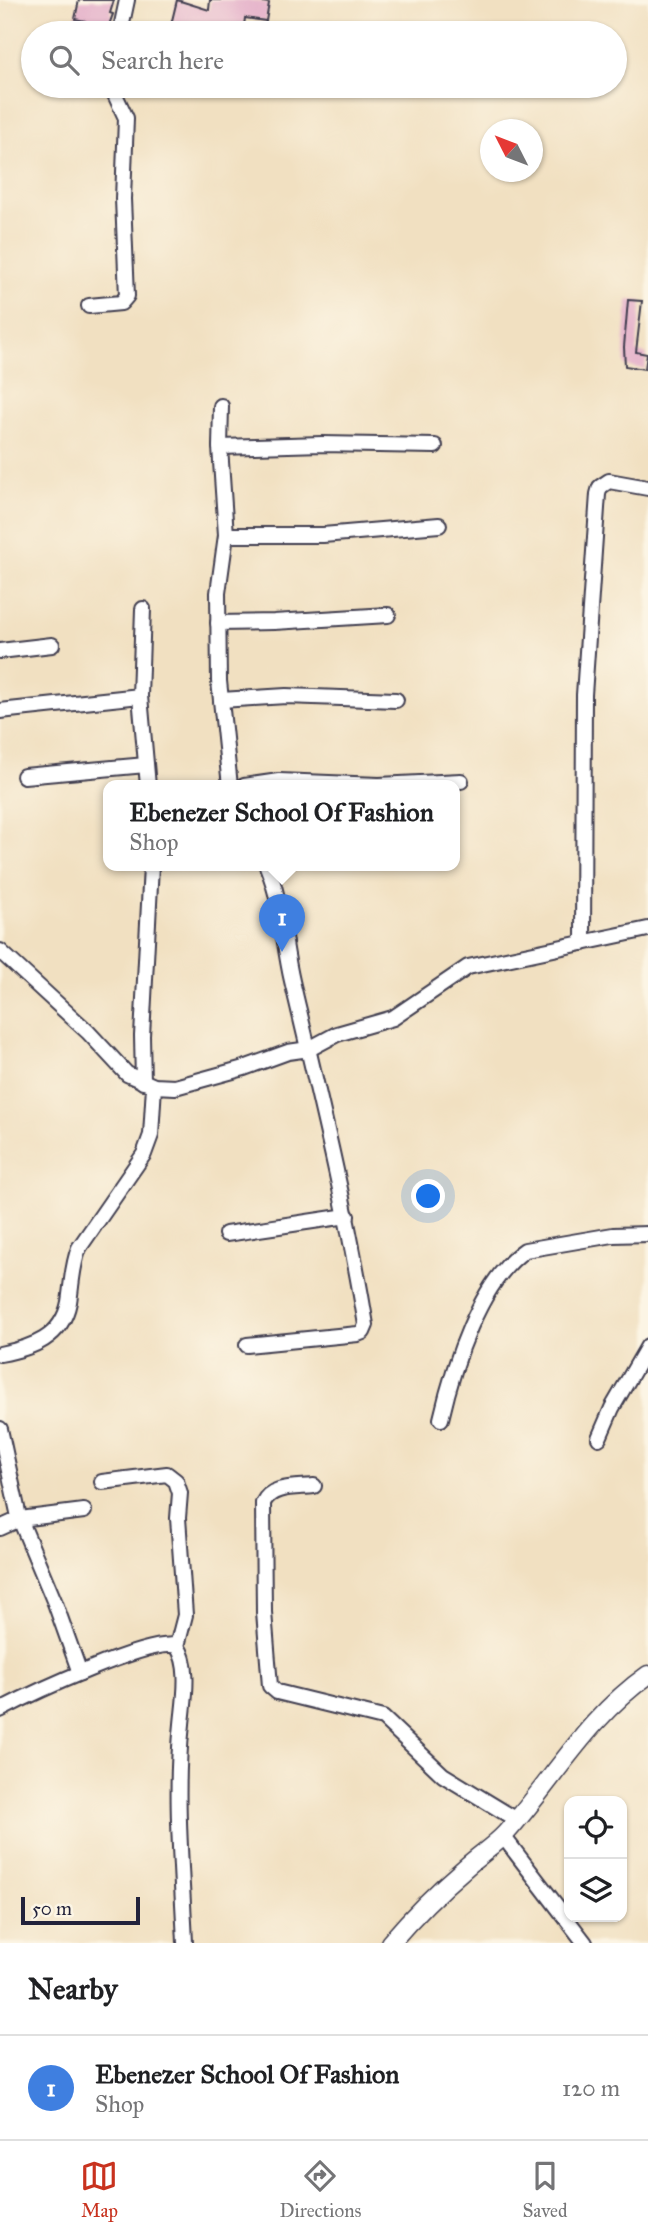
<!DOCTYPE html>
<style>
:root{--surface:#fff;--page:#f2f2f2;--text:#202124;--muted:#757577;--line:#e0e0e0;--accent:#c8321e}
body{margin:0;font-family:"IM FELL Great Primer",serif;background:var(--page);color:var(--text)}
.controls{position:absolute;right:21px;bottom:21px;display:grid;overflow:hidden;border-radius:14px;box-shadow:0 2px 5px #0004}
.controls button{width:63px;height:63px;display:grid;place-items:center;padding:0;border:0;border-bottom:2px solid var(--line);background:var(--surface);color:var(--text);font:35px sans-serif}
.compass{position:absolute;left:480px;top:119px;width:63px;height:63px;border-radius:50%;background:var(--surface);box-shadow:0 2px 5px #0004;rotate:312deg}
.scale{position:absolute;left:21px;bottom:18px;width:119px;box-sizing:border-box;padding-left:7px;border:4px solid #22223b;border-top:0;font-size:19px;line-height:24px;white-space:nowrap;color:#22223b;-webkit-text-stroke:5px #fcf5e5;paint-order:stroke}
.you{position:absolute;left:429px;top:1197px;width:24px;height:24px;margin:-18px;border:5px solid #fff;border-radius:50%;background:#1a73e8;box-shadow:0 0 0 10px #1a73e833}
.badge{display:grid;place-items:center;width:46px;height:46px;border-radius:50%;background:var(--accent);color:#fff;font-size:23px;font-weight:700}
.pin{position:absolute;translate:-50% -58px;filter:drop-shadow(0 2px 4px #0008)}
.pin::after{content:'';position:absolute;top:37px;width:24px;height:21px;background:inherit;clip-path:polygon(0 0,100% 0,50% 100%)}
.popup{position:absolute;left:103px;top:780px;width:357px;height:91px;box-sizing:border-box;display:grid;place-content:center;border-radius:14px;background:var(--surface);filter:drop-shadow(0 2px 5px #0005);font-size:23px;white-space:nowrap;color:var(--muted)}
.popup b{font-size:26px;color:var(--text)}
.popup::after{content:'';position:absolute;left:50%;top:100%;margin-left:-14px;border:14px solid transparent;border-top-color:var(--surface)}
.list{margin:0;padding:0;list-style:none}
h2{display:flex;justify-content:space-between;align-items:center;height:91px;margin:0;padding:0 28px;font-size:30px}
h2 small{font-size:23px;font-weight:400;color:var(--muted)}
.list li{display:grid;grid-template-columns:46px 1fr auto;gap:21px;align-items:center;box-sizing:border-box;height:105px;padding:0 28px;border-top:2px solid var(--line)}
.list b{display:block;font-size:26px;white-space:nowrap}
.list p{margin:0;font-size:23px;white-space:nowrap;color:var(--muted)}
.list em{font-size:23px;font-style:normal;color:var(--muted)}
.icon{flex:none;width:38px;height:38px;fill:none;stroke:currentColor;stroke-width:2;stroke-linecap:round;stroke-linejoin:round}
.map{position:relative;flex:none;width:648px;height:1943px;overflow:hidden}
.search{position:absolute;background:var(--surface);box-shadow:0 2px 5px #0004;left:21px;right:21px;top:21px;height:77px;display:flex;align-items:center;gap:18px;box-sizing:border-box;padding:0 24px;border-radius:38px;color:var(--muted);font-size:26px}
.sheet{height:196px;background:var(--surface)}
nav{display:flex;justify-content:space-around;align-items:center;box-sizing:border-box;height:98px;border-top:2px solid var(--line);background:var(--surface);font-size:19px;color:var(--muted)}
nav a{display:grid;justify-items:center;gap:4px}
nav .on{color:var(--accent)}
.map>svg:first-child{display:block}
</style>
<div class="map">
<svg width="648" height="1943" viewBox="0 0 648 1943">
<rect width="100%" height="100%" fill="#fcf5e5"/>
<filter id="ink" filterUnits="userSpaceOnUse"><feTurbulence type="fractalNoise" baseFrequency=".0143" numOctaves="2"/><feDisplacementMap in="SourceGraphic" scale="14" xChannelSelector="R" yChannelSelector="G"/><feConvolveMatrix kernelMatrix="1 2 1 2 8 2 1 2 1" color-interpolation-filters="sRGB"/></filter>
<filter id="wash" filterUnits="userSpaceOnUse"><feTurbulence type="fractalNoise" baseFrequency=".00686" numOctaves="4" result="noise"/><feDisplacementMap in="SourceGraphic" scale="28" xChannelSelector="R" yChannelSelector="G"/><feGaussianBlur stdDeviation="1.57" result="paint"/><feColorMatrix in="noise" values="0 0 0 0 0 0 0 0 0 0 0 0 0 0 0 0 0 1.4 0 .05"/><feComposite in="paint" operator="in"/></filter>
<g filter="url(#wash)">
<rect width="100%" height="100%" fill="#f1e0c1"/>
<g id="blocks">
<g fill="#e3acc8">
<path d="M79 0H114L110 13 113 14 106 33H81L85 21 75 19Z"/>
<path d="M177 0 209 10 210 0H249L269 3 266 21 245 18 243 33 199 26 197 33H169Z"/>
<path d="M628 300 642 301 636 352 647 354 645 369 625 366 624 347Z"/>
</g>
</g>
</g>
<g filter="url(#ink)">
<use href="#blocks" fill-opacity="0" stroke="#413e4f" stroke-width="2"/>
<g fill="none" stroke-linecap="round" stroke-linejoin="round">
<defs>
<g id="minor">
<path d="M120 33 127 0"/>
<path d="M89 306 121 303 127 296 123 199 126 118 111 86"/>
<path d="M221 406 220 447 226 535 218 593 219 681 230 786"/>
<path d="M220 447 322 444 435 446"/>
<path d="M226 535H323L439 525"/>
<path d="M143 609 140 696 148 786"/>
<path d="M218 623 274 622 388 615"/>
<path d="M0 651 52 645"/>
<path d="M221 700 286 696 396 700"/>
<path d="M0 711 140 696"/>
<path d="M24 776 146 765"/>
<path d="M244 786 279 781 379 785 461 781"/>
<path d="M583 943 584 695 598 494 600 487 609 481 648 488"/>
<path d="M0 951 88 1032 127 1074 154 1086 175 1087 244 1068 288 1052 309 1049 337 1034 393 1018 468 967 648 929"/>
<path d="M143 1082 142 1036 151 866"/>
<path d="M226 1234 347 1216"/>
<path d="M247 1345 358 1334 363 1332 366 1325C347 1209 319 1095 292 981 283 943 282 902 267 866"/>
<path d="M0 1354C32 1348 62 1338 69 1302 72 1283 72 1266 79 1248L144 1154 151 1135 154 1086"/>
<path d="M441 1419C453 1367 479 1282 525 1250L613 1235 648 1234"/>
<path d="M0 1429 19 1517 55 1603 80 1673"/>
<path d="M599 1438 612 1408 648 1346"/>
<path d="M102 1482 167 1474 176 1481 180 1493 178 1518 185 1615 177 1646C191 1666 184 1701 182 1724 174 1796 182 1871 185 1943"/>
<path d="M314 1486C296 1488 271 1485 263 1503L264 1612 270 1686 277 1692 383 1718 443 1775 517 1820"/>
<path d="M0 1528 20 1519 84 1511"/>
<path d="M0 1710C29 1695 149 1638 177 1646"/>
<path d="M503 1836 585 1943"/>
</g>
<path id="tertiary" d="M390 1943C413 1916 438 1891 465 1868 478 1856 494 1846 506 1833 554 1779 588 1717 648 1675"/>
</defs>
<use href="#minor" stroke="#413e4f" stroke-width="18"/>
<use href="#tertiary" stroke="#413e4f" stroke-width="21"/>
<use href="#minor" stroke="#fff" stroke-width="14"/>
<use href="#tertiary" stroke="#fff" stroke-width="18"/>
</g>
</g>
</svg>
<div class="controls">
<button><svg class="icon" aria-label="locate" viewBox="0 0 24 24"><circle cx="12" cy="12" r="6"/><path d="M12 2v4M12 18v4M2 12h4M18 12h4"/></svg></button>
<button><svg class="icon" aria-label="layers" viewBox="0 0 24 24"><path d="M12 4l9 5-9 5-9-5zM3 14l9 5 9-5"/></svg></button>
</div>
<svg class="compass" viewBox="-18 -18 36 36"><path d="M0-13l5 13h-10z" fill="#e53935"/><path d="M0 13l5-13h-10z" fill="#757577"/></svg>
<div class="scale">50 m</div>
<div class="you"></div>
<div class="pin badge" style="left:282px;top:952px;background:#3f7fe0">1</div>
<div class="popup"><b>Ebenezer School Of Fashion</b>Shop</div>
<div class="search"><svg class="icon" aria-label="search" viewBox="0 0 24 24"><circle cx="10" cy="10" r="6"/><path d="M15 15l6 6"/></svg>Search here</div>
</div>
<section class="sheet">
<h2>Nearby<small></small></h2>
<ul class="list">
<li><span class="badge" style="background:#3f7fe0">1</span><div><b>Ebenezer School Of Fashion</b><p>Shop</p></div><em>120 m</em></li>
</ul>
</section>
<nav>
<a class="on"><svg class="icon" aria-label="map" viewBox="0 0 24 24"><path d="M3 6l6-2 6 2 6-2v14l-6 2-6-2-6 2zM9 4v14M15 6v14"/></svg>Map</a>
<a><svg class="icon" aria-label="directions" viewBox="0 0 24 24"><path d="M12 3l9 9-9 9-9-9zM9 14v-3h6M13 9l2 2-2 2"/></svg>Directions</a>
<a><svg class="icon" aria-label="saved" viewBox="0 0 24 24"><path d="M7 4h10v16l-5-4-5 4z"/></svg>Saved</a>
</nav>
